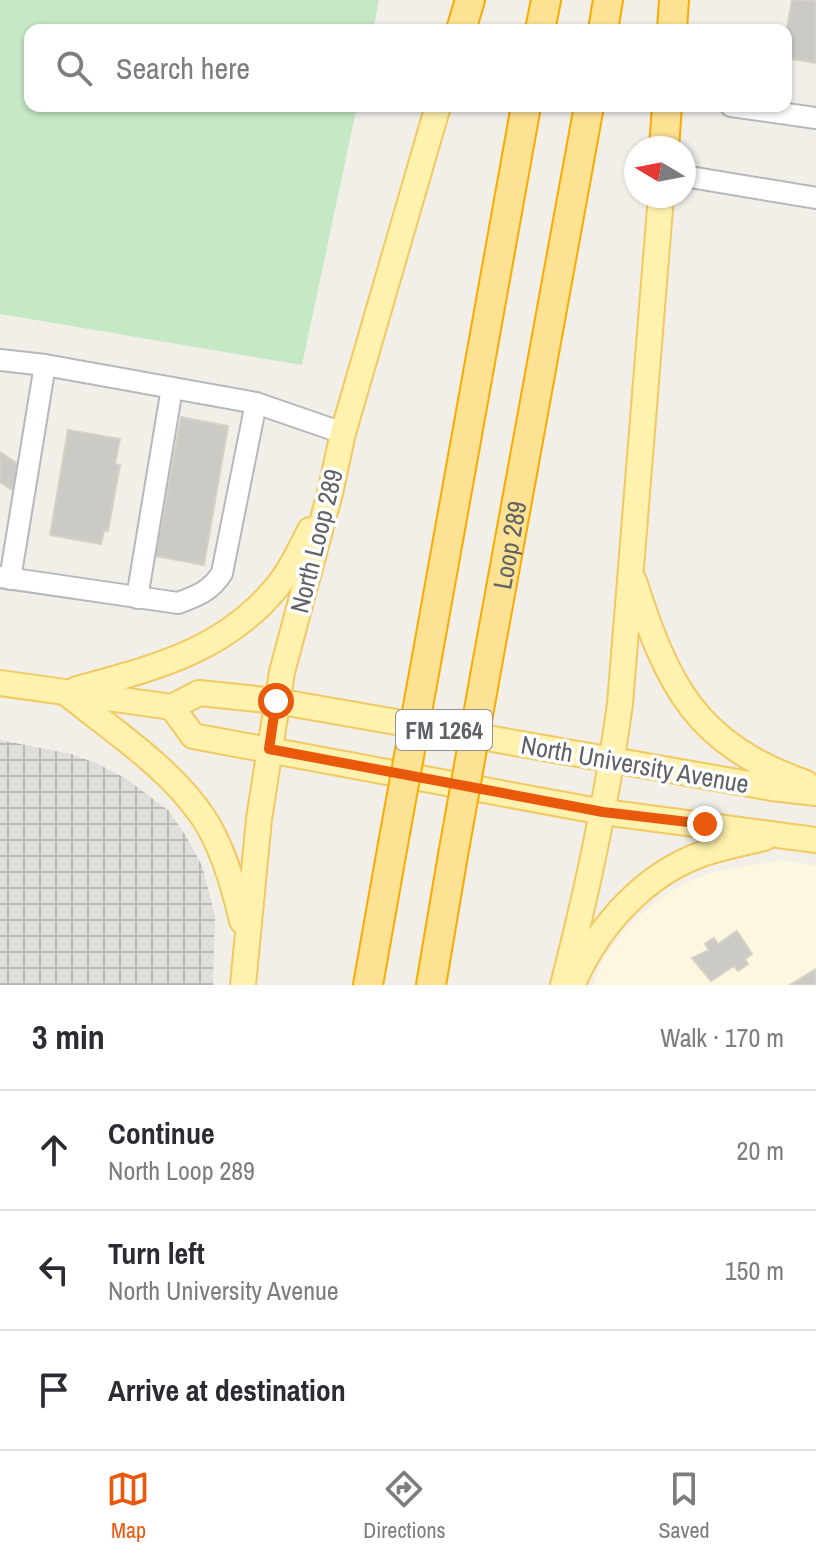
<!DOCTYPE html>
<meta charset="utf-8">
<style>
:root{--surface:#fff;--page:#f7f7f7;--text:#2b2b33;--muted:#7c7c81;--line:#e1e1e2;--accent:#ea580c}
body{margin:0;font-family:"Archivo Narrow",sans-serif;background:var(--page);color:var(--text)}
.compass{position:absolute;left:624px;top:136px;width:72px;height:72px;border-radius:50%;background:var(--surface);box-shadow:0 2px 6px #0004;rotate:280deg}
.stop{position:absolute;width:24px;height:24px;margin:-18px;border:6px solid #ea580c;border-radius:50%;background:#fff}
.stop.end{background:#ea580c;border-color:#fff;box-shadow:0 2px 8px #0008}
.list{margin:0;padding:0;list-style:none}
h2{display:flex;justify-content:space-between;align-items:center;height:104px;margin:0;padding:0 32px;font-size:34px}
h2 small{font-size:26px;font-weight:400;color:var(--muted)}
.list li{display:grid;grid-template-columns:52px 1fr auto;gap:24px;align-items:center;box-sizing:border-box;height:120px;padding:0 32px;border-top:2px solid var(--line)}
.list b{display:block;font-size:30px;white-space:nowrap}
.list p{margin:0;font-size:26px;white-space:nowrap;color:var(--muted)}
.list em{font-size:26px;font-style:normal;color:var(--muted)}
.icon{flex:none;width:44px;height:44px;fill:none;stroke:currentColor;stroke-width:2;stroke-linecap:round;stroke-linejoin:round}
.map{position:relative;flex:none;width:816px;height:985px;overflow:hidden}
.search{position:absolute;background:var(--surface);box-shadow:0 2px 6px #0004;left:24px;right:24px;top:24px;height:88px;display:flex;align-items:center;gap:20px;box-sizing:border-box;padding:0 28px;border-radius:16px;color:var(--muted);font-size:30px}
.sheet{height:464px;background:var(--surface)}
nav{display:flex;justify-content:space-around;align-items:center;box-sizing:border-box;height:112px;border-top:2px solid var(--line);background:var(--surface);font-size:22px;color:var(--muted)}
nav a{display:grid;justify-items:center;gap:4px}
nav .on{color:var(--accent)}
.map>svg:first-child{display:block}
</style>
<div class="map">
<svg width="816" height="985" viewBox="0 0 816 985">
<defs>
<pattern id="industrial-grid" width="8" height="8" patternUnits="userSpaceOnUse" patternTransform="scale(2)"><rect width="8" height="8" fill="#e0deda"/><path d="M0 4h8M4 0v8" fill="none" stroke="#b9b8b5"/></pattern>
</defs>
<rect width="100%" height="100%" fill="#f1efe8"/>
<path fill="#fef7e0" d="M783 860 816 866V985H593L603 958 629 925 655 902 681 885 713 872Z"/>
<path fill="url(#industrial-grid)" d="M0 740 71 754 96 763 125 778 169 811 186 836 202 866 208 888 215 916 213 985H0Z"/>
<path fill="#c5e8c5" d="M0 0H379L373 30H30V106H357L302 365 0 314Z"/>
<g fill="#cccac5" stroke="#d6d1c6" stroke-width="2">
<path d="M792 0H816V63L786 58V33Z"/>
<path d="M181 417 228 426 204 565 156 556Z"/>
<path d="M68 430 120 439 115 464 120 465 108 531H104L101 544 50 535Z"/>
<path d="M0 452 19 465 14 491 0 482Z"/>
<path d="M737 931 752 954 745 959 748 964 738 971 734 966 711 981 692 958 709 950 705 944 714 938 718 944Z"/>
<path d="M816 969V985H790Z"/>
</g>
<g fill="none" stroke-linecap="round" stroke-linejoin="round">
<defs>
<g id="minor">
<path d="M731 106 816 118"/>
<path d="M684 176 816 198"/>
<path d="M0 360 45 365 256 403 343 433"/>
<path d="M0 577 178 603C197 596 211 591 222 573L256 403"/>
<path d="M10 579 45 365"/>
<path d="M137 598 172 388"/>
</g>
<g id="major">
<path d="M634 581C668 687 696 744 806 783"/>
<path d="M0 683 172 707 199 693 276 701 772 788 816 793"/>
<path d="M77 689C153 668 223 652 276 588 290 571 300 550 310 530"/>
<path d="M65 692C112 730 169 767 203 817 223 847 234 886 242 921"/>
<path d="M172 707 193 736 603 812 816 840"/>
<path d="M575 979C600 924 646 873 705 853 724 847 744 843 764 838"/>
<path d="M243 985 259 819 282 672 330 493 343 433 438 106"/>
<path d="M563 985C587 892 607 799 620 704L661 196"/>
</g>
<g id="highway">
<path d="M461 30 470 0"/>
<path d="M540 30 546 0"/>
<path d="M603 30 608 0"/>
<path d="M672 30 674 0"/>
<path d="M664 148 667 106"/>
<path d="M427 657 526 106"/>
<path id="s1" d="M487 665 589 106"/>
<path d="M368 985 393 844"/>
<path d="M431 985 453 855"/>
</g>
</defs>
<use href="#minor" stroke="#b5b8bc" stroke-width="24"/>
<use href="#major" stroke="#f2c960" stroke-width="28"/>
<use href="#highway" stroke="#f9ab00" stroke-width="32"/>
<use href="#minor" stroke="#fff" stroke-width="20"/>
<use href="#major" stroke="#fff2af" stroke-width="24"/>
<use href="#highway" stroke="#fde293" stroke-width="28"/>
<defs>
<g id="highway-bridge">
<path d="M393 844 427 657"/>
<path d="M453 855 487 665"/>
</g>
</defs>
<use href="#highway-bridge" stroke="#f9ab00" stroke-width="32" stroke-linecap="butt"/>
<use href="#highway-bridge" stroke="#fde293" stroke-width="28"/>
</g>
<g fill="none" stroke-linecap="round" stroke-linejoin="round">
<path stroke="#ea580c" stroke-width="10" d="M276 701 269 749 603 812 705 824"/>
</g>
<g text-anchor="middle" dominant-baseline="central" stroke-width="7" stroke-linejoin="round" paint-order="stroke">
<rect fill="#fff" stroke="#8f9295" stroke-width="2" x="396" y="710" width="96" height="40" rx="6"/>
<g font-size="24" font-weight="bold" fill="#5f6368">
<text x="444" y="730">FM 1264</text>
</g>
<g font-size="26" fill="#5f6368" stroke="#fff">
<text transform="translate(316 541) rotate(-76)">North Loop 289</text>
<text stroke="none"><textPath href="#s1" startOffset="122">Loop 289</textPath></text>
<text transform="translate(635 764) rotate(10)">North University Avenue</text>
</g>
</g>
</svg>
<svg class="compass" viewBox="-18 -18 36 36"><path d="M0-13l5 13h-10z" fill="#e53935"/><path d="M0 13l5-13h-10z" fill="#7c7c81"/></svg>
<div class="stop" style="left:276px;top:701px"></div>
<div class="stop end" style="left:705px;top:824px"></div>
<div class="search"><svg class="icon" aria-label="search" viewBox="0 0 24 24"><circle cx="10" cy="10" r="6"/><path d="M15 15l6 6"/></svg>Search here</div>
</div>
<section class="sheet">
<h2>3 min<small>Walk · 170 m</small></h2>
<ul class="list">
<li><svg class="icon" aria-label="ahead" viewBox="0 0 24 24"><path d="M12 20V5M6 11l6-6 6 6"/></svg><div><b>Continue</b><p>North Loop 289</p></div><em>20 m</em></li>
<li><svg class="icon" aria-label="left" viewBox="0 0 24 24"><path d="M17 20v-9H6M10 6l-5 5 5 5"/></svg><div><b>Turn left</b><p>North University Avenue</p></div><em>150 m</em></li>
<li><svg class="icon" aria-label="arrive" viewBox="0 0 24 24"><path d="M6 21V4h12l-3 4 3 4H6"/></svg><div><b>Arrive at destination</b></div></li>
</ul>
</section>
<nav>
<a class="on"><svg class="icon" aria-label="map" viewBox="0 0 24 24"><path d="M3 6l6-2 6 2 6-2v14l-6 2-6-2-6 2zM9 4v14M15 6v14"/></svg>Map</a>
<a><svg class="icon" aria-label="directions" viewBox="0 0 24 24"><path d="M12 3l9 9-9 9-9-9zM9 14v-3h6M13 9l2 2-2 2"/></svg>Directions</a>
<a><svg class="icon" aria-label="saved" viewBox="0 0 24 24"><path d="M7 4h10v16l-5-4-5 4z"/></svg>Saved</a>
</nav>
